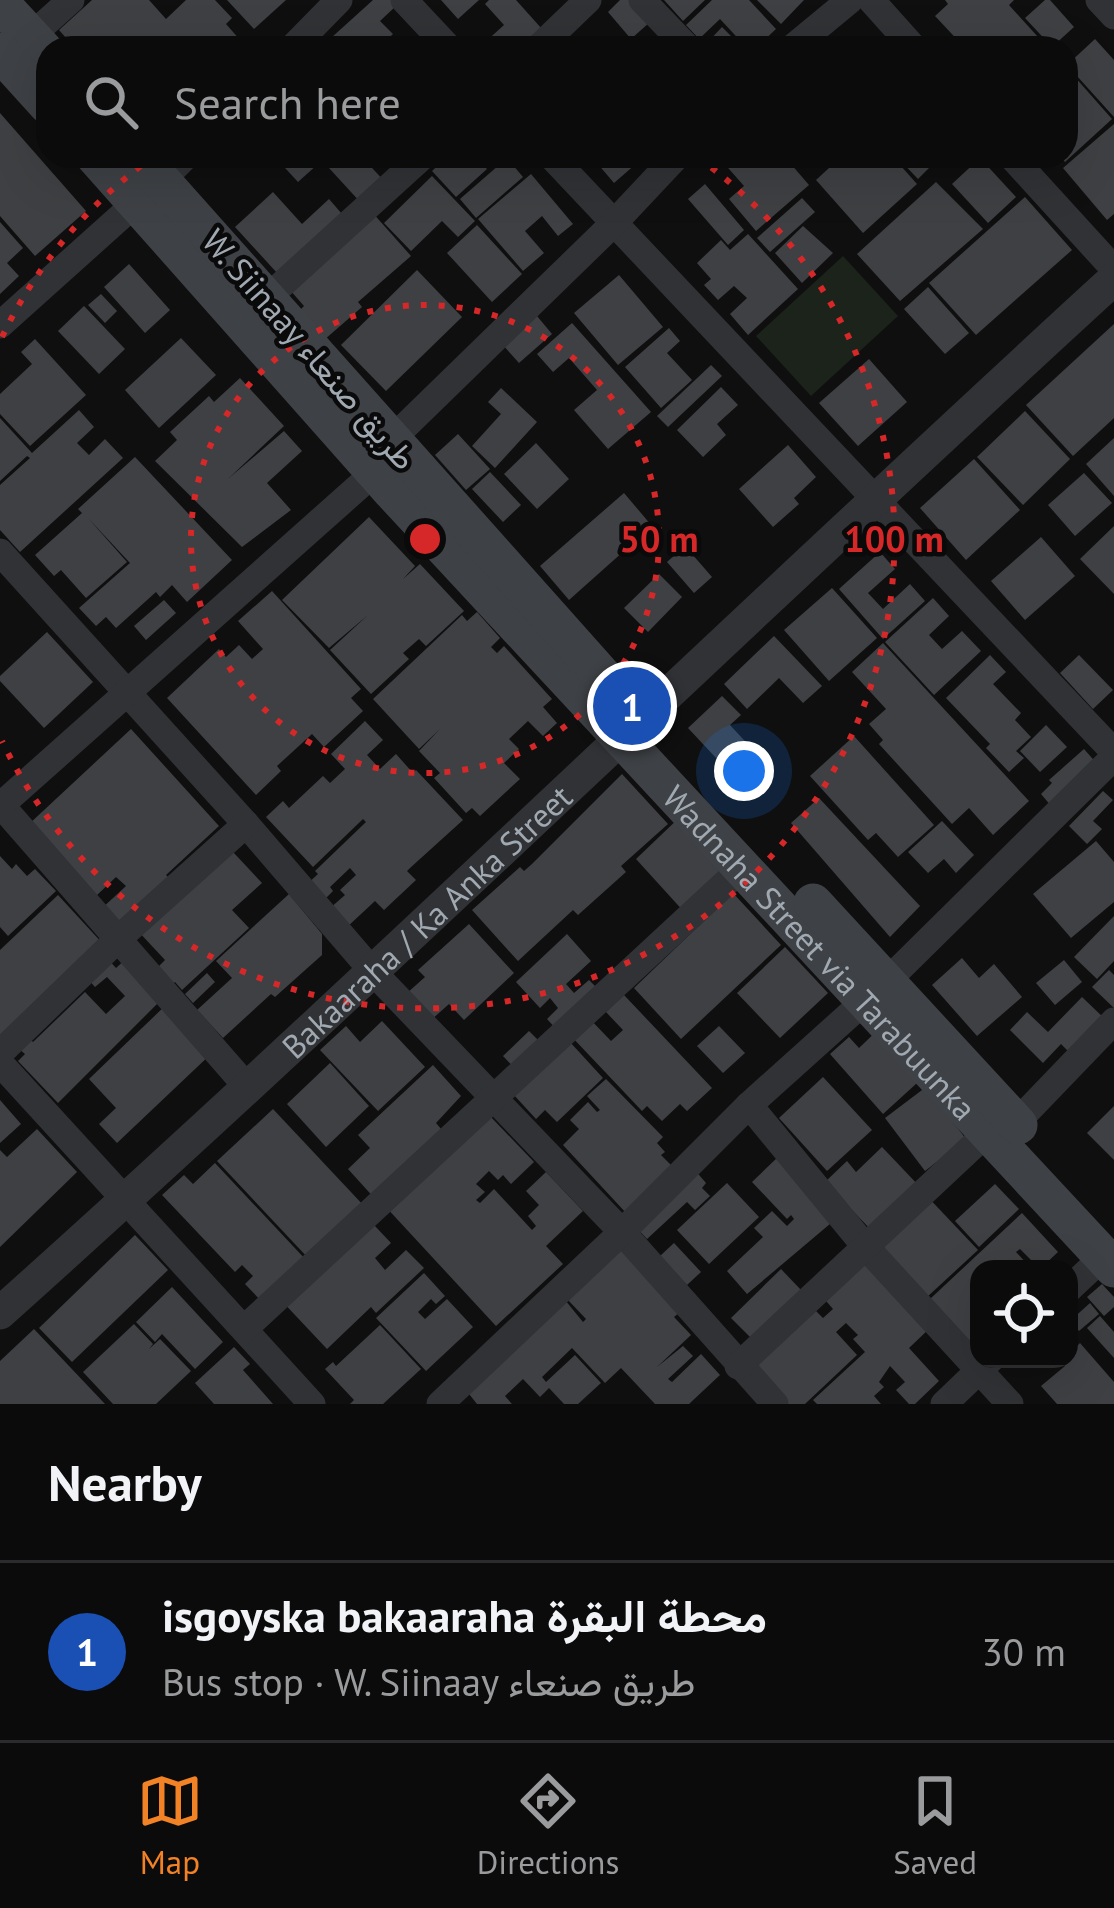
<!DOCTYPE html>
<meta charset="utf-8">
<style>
:root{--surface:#0b0b0c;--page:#19191a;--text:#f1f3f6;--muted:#9a9b9d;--line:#2b2b2d;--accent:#f18226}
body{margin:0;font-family:"PT Sans",Vazirmatn,sans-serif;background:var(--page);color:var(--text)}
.controls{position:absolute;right:36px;bottom:36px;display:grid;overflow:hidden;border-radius:24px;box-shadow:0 12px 48px #0002}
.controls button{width:108px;height:108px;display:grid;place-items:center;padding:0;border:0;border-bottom:3px solid var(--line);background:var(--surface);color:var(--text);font:60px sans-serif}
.you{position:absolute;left:744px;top:771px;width:42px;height:42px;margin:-30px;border:9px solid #fff;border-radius:50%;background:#1a73e8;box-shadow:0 0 0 18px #1a73e833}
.badge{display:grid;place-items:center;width:78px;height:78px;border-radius:50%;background:var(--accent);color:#fff;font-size:39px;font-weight:700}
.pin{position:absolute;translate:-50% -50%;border:6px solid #fff;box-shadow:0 3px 12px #0006}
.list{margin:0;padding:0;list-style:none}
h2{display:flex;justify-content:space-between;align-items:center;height:156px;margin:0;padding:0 48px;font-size:51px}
h2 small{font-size:39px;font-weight:400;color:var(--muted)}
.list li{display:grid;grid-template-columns:78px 1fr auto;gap:36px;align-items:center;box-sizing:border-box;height:180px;padding:0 48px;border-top:3px solid var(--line)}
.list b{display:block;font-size:45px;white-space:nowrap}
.list p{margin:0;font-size:39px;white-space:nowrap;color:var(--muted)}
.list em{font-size:39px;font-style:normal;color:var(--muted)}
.icon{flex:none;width:66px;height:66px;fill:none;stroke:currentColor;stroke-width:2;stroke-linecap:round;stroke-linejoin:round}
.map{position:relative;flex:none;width:1114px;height:1404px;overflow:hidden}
.search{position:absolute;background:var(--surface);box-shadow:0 12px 48px #0002;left:36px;right:36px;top:36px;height:132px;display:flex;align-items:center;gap:30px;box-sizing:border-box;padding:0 42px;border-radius:36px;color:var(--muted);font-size:45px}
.sheet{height:336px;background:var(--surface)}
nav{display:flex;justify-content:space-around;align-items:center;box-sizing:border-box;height:168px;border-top:3px solid var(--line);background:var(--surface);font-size:33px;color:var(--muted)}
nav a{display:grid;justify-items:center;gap:6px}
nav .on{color:var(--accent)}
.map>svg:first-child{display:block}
</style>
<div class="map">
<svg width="1114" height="1404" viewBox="0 0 1114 1404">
<rect width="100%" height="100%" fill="#0f0f10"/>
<path fill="#1c231b" d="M843 256 898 316 811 396 756 336Z"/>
<g fill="#3e4043">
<path d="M92 0H149L166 19 186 0H215L232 18 226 24 241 41 234 48H75L59 30Z"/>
<path d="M227 0H286L254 29Z"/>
<path d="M373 0H391L396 6 380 21 393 34 378 48H340L331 38Z"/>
<path d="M441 0H479L458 19Z"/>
<path d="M489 0H516L542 29 522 48H487L483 44 504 25 485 4Z"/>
<path d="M620 0H630L650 22 631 39 608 12Z"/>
<path d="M664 0H705L683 21Z"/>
<path d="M712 0H749L776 29 756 48H747L720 19 699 39 686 25Z"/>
<path d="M757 0H804L781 24Z"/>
<path d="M945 0H1014L1009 5 1048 48H965L935 16 948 4Z"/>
<path d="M1045 0H1050L1074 27 1052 47 1025 18Z"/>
<path d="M722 27 738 43 734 48H709L705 45Z"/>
<path d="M1095 39 1114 60V117L1067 65Z"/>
<path d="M1066 67 1112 119 1065 162 1060 156H1066Z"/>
<path d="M0 113 86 211 35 256 0 216Z"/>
<path d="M1114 124V214L1107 220 1063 168Z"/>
<path d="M274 156H310L318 164 298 182Z"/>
<path d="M318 156H361L386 183 362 204Z"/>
<path d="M448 156H474L487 169 456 197 432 171Z"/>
<path d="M591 156H645L614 183Z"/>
<path d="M727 156H784L809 185 756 231 729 199 744 186 722 161Z"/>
<path d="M842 156H892L917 184 863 233 816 180Z"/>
<path d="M896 156H941L918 179Z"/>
<path d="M507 158 523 177 476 218 460 199Z"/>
<path d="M980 158 1016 197 988 223 952 184Z"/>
<path d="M531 174 573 224 558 236 542 216 525 231 544 253 523 271 478 219Z"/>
<path d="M432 176 475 221 458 237 442 221 411 251 384 223Z"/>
<path d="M936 182 983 229 900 301 857 254Z"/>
<path d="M705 184 744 230 728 245 688 199Z"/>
<path d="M273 192 302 224 329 199 342 214 278 274 235 227Z"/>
<path d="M1025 197 1072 250 976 335 929 283Z"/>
<path d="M802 198 815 212 770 252 757 238Z"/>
<path d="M371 211 411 256 358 302 362 307 324 340 299 311 304 306 290 290Z"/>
<path d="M0 222 23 248 7 263 19 276 0 294Z"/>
<path d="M477 225 522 274 492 302 447 253Z"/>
<path d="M803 226 833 253 802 283 775 253Z"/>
<path d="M748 234 798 289 748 335 730 314 747 298 734 286 718 300 704 285 711 279 697 263 721 240 730 250Z"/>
<path d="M129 264 170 310 145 333 104 287Z"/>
<path d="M417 270 462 317 386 391 341 345Z"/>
<path d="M619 275 663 327 618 365 574 313Z"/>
<path d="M928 287 969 333 945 354 904 309Z"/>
<path d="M101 294 117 311 105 323 88 305Z"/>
<path d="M84 306 125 349 99 374 58 331Z"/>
<path d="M537 316 552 334 519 363 503 345Z"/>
<path d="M572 323 651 412 608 449 574 410 597 390 569 358 553 372 537 354Z"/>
<path d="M1114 324V418L1073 456 1026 405Z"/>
<path d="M669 328 680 341 667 353 692 380 661 408 625 367Z"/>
<path d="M181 338 216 375 159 428 125 390Z"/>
<path d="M35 339 86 395 30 446 0 414V394L32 364 21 352Z"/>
<path d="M869 359 907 402 858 446 819 403Z"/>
<path d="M711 365 722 376 668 427 657 416Z"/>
<path d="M240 378 284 426 229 478 284 431 302 451 267 483 291 510 242 547 155 461 177 440 170 432 209 396 214 402Z"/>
<path d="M721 387 738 405 717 424 726 435 703 457 677 430Z"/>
<path d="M501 388 537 422 495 468 472 446 501 414 488 402Z"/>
<path d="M79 410 94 427 77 443 89 455 105 439 123 458 20 552 0 530V485L30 458 27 456 0 481V418L32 453Z"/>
<path d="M1025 411 1070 459 1023 505 977 457Z"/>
<path d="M458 434 490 469 466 490 435 455Z"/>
<path d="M1114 438V496L1086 464Z"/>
<path d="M536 443 569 479 537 509 504 474Z"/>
<path d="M788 445 816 477 794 498 799 504 773 527 739 489Z"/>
<path d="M135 457 232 560 187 602 172 585 160 597 156 592 116 628 106 617 96 626 79 608 130 563 88 518 127 562 86 598 61 570 54 576 35 555 82 513 78 509Z"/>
<path d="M974 459 1020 510 966 560 920 508Z"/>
<path d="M490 472 521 505 503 522 472 489Z"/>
<path d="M1084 473 1112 503 1075 536 1048 505Z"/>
<path d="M624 493 652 526 569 600 540 566Z"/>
<path d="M369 517 415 566 403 579 420 564 464 611 426 646 419 639 403 653 409 659 371 694 330 650 368 615 329 648 282 600Z"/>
<path d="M1114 526V594L1080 559Z"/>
<path d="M1041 537 1075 576 1025 620 991 581Z"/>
<path d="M685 546 712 577 694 593 667 562Z"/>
<path d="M880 552 895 569 868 593 883 609 910 584 925 601 883 639 839 589Z"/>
<path d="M659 574 682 597 648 632 624 608Z"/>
<path d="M832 588 877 638 829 681 784 630Z"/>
<path d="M272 591 361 689 351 698 363 711 324 747 312 734 277 766 281 771 256 795 167 698 219 649 226 657 239 645 252 659 263 649 238 621Z"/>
<path d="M933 598 949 616 929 635 942 649 962 631 981 651 934 695 885 642Z"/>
<path d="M164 600 176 613 146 640 134 626Z"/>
<path d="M477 612 500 638 491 647 497 653 504 646 552 699 543 707 557 723 543 736 528 721 509 739 519 749 504 763 520 779 480 816 472 808 466 813 434 778 440 773 419 751 440 729 419 749 373 699 462 615 467 621Z"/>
<path d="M47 632 93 682 44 728 0 681V676Z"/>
<path d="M774 636 822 686 803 703 779 678 747 709 724 684Z"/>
<path d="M883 643 1029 801 993 835 969 808 952 824 879 744 883 740 869 724 886 709 852 672Z"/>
<path d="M990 655 1006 672 993 684 1021 713 1015 720 1031 737 1016 751 1024 758 1009 772 986 748 990 744 946 698Z"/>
<path d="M1079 655 1113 690 1093 709 1060 673Z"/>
<path d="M722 696 741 715 730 725 755 752 731 774 688 728Z"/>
<path d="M365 721 383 740 367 755 380 769 396 754 413 773 416 770 463 820 410 868 407 871 416 880 384 910 375 901 346 928 329 909 345 895 340 890 356 875 350 868 330 887 333 891 321 903 305 886 318 874 315 871 366 822 363 819 313 867 266 817 283 801 289 808 323 776 330 783 345 769 331 754Z"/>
<path d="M1046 725 1067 747 1040 772 1020 751Z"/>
<path d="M131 729 219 826 166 875 173 882 119 933 99 911 126 886 116 877 96 896 28 825Z"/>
<path d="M854 736 934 825 898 857 876 833 868 840 810 776Z"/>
<path d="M1084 749 1099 766 1052 807 1041 794 1052 783 1049 780Z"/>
<path d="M622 774 668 824 621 866 626 872 578 915 573 910 518 961 472 910 520 867 524 871 532 864Z"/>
<path d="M1103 791 1113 800 1093 821 1102 829 1087 844 1069 826Z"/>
<path d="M819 798 920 906 890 937 791 823Z"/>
<path d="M682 815 733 870 686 914 636 859Z"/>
<path d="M942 821 974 855 956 873 944 859 928 873 908 852Z"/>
<path d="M1096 841 1114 862V902L1071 938 1033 894Z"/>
<path d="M233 852 262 883 232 910 249 928 182 990 175 982 167 989 152 973 165 960 137 930Z"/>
<path d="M0 856 12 869 16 864 27 876 35 869 56 891 8 936 0 927Z"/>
<path d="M733 893 781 945 681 1039 634 988Z"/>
<path d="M289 894 322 934V955L275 997 271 994 223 1038 197 1010 232 978 216 961Z"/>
<path d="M58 895 104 945 0 1042V950Z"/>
<path d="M1114 916V961L1097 979 1074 957Z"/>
<path d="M469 924 514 973 464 1020 449 1004 430 1021 406 994 425 977 418 970Z"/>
<path d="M567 934 591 961 566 984 574 993 589 980 601 992 558 1031 547 1019 558 1008 550 998 540 1008 516 982Z"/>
<path d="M785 947 828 993 780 1038 737 993Z"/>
<path d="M106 957 116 968 127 958 164 997 58 1103 18 1061 25 1054 19 1049 30 1039 33 1042 85 992 106 1014 125 996 107 977 95 987 86 977Z"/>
<path d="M962 958 979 978 994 964 1022 997 977 1036 932 985Z"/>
<path d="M1064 960 1082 982 1055 1005 1036 983Z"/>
<path d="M1109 970 1114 975V1008L1092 987Z"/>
<path d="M207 973 215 982 193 1003 185 994Z"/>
<path d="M624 995 712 1088 687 1111 680 1104 662 1121 647 1106 642 1111 571 1036 589 1018 611 1041 623 1030 606 1012Z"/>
<path d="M1082 997 1106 1020 1072 1055 1061 1044 1043 1063 1010 1030 1027 1012 1048 1032Z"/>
<path d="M167 1004 213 1052 117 1143 99 1124 116 1108 89 1079Z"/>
<path d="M382 1021 425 1067 378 1111 320 1050 346 1026 360 1042Z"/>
<path d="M884 1024 928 1073 883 1114 830 1054 849 1037 859 1048Z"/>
<path d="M719 1026 745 1053 723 1073 697 1046Z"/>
<path d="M529 1031 544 1046 517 1071 503 1056Z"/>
<path d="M569 1041 603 1078 557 1122 545 1110 536 1119 513 1094Z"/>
<path d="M330 1063 369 1106 326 1147 287 1104Z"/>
<path d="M433 1065 461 1096 436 1123 447 1136 377 1201 348 1169 370 1148 358 1135Z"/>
<path d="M823 1077 872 1130 827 1171 779 1118Z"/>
<path d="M606 1079 663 1137 657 1143 665 1152 661 1155 675 1169 627 1214 563 1145 579 1129 570 1120 588 1102 597 1112 600 1110 587 1096Z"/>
<path d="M926 1087 966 1139 925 1171 885 1118Z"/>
<path d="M0 1100 21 1124 0 1143Z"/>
<path d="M1114 1106V1160L1087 1133Z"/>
<path d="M273 1109 365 1207 309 1259 217 1161Z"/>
<path d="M489 1115 534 1162 511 1184 503 1175 498 1180 489 1171 476 1184 485 1192 476 1200 480 1203 494 1189 532 1230 536 1226 528 1216 539 1205 526 1191 546 1172 583 1211 546 1246 563 1264 496 1326 384 1205Z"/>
<path d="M37 1129 77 1172 0 1247V1150L7 1157Z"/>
<path d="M882 1147 921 1188 874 1233 825 1182 847 1161 856 1172Z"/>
<path d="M779 1156 837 1218 747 1294 727 1271 763 1237 754 1228 772 1211 787 1226 794 1219 791 1215 787 1219 752 1182Z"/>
<path d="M215 1163 307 1261 263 1303 245 1284 253 1276 242 1265 235 1272 162 1195 184 1175 193 1184Z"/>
<path d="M693 1168 706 1183 702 1188 710 1196 695 1210 687 1202 647 1239 633 1224Z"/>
<path d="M727 1183 759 1217 709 1264 677 1230Z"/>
<path d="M995 1184 1019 1209 979 1247 955 1221Z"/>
<path d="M924 1193 978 1250 926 1298 874 1243Z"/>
<path d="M1022 1213 1058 1252 1040 1269 1020 1249 1016 1252 1032 1269H979V1339L973 1345 930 1299Z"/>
<path d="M374 1225 391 1243 375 1258 385 1270 406 1250 424 1268 376 1313 371 1307 327 1349 279 1298Z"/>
<path d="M135 1235 168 1270 72 1362 39 1328Z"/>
<path d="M674 1243 701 1272 687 1285 660 1256Z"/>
<path d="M625 1244 685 1308 674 1317 691 1335 657 1367 683 1346 693 1356 668 1379 672 1382 701 1354 720 1375 689 1404H655L621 1368 605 1383 572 1348 542 1377 546 1382 575 1355 601 1383 578 1404H564L549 1388 540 1397 523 1379 505 1396 512 1404H477L469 1394 565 1300 583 1322 586 1319 567 1299Z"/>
<path d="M860 1256 929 1329 909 1348 939 1381 915 1404H909L896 1390 905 1382 890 1366 879 1382 884 1387 874 1396 881 1404H817L813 1400 865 1352 853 1339 858 1335 846 1323 836 1332 857 1355 805 1404H784L752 1370 816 1311 823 1318 833 1309 820 1294Z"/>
<path d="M781 1269 802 1291 753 1340 731 1318Z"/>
<path d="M424 1273 445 1296 436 1304 431 1299 418 1312 425 1319 447 1299 473 1327 426 1371 376 1318Z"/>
<path d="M1102 1284 1114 1297V1307L1104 1316 1087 1297Z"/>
<path d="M172 1287 223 1342 195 1369 162 1334 155 1342 136 1322Z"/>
<path d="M1090 1303 1099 1314 1079 1331 1070 1321Z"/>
<path d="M1100 1316 1114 1332V1358L1087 1328Z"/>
<path d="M134 1324 153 1344 149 1349 160 1339 191 1371 156 1404H113L83 1372Z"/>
<path d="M380 1325 421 1369 383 1404H350L354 1400 325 1369 333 1362 336 1366Z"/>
<path d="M34 1329 105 1404H0V1361Z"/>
<path d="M1080 1343 1114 1382V1404H1057L1041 1386 1065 1366 1060 1361 1069 1359V1354Z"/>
<path d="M234 1347 250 1364 243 1370 273 1404H214L195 1383Z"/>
</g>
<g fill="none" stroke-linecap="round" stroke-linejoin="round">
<g stroke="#303235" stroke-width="27">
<path d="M404 0 449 48"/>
<path d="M642 0 688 48"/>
<path d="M871 0 914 48"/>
<path d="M1099 0 1114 16"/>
<path d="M31 36 71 0"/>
<path d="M292 48 339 0"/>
<path d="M538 48 588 0"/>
<path d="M792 48 850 0"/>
<path d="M551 156 1114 752"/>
<path d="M1011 156 1114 269"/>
<path d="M161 181 186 156"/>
<path d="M267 298 423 156"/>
<path d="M0 325 137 202"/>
<path d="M391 440 614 223 677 156"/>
<path d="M0 552 246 824 374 973 622 1232 775 1404"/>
<path d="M0 804 249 1089"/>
<path d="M0 806 375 472"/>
<path d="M0 1053 118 939 246 824"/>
<path d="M0 1063 312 1404"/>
<path d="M749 1105 864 1245 1010 1404"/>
<path d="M1016 1123 1114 1021"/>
<path d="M1069 1289 1104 1256"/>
<path d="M244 1329 743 867"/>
<path d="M738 1366 988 1132"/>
<path d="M440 1404 622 1232 749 1105 887 981 1114 757"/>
<path d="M944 1404 991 1359"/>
</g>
<path stroke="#303235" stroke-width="33" id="s1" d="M0 1313C377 975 740 621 1114 279"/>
<g stroke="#3e4145" stroke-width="39">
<path d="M0 3 48 55"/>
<path d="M0 52 48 105"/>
<path id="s2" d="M95 156 392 491 1114 1268"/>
<path d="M139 156 638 716"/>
<path d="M813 903 1018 1125"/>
</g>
</g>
<g fill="none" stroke="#d62828" stroke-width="6" stroke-dasharray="6 12">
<circle cx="425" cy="539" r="234"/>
<path d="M2 337A469 469 0 0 1 153 157M697 157A469 469 0 1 1 2 741"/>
</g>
<g text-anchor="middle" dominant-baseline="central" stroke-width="9" stroke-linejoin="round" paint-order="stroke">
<g font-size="33" fill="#a0a9b1" stroke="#0a0a0b">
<text transform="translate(310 349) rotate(49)">W. Siinaay طريق صنعاء</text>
<text stroke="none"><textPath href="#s1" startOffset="579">Bakaaraha / Ka Anka Street</textPath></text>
<text stroke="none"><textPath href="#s2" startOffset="1077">Wadnaha Street via Tarabuunka</textPath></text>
</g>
</g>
<circle cx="425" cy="539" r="18" fill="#d62828" stroke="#0a0a0b" stroke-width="6"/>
<g font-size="36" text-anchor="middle" font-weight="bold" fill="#d62828" stroke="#0a0a0b" stroke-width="9" stroke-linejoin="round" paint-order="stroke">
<text x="659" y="552">50 m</text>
<text x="894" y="552">100 m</text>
</g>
</svg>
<div class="controls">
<button><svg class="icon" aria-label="locate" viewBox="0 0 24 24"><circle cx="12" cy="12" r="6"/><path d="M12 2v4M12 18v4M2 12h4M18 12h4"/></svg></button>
</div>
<div class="you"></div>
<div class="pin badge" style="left:632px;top:706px;background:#1a4fb4">1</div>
<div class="search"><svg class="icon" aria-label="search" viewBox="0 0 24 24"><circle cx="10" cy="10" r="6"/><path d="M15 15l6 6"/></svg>Search here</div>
</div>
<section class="sheet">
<h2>Nearby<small></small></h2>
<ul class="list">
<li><span class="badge" style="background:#1a4fb4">1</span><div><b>isgoyska bakaaraha محطة البقرة</b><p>Bus stop · W. Siinaay طريق صنعاء</p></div><em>30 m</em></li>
</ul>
</section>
<nav>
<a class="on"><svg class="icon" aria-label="map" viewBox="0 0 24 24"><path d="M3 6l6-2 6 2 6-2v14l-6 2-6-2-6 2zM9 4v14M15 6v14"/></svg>Map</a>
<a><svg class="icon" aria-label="directions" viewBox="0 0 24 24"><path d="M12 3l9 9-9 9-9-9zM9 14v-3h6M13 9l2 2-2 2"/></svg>Directions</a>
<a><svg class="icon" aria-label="saved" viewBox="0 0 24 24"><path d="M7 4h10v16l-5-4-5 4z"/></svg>Saved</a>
</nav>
